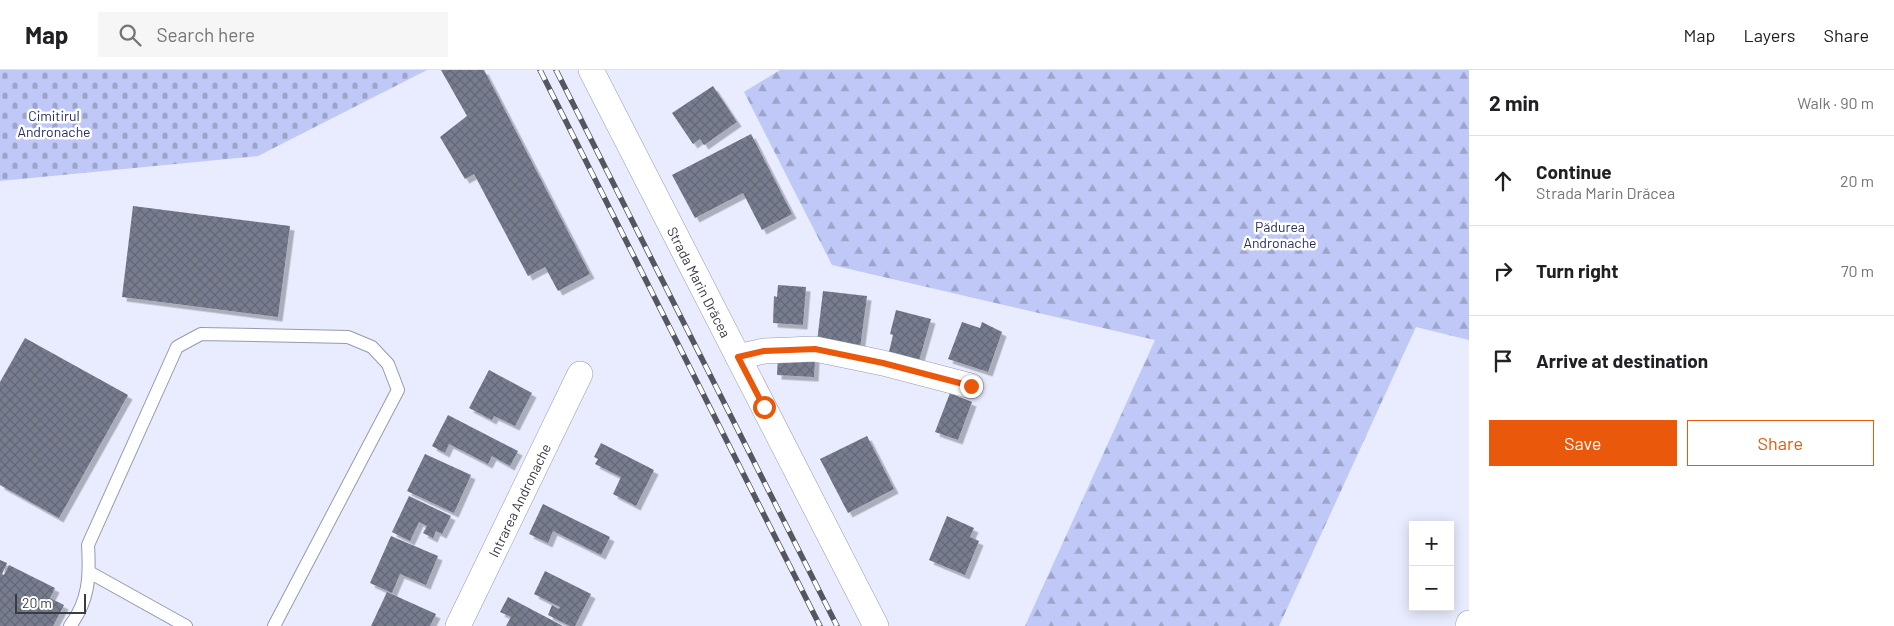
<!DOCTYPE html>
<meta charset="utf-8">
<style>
:root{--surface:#fff;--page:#f6f6f6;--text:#202124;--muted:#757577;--line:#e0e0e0;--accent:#ea580c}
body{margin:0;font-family:Barlow,sans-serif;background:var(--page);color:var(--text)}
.controls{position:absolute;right:15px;bottom:15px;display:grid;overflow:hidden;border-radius:0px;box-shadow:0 2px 12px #0003}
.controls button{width:45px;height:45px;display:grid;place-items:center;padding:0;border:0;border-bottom:1px solid var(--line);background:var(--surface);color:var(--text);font:25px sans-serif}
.scale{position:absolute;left:15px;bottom:12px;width:71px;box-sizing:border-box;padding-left:5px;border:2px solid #3a3c44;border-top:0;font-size:14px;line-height:18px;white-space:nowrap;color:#3a3c44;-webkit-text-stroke:4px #fff;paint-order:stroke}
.stop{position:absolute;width:15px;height:15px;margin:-11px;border:4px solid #ea580c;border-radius:50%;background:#fff}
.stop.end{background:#ea580c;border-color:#fff;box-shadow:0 1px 5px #0008}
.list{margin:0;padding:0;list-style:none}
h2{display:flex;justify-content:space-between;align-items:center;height:65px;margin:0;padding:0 20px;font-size:21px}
h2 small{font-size:16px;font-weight:400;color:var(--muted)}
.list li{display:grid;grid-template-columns:32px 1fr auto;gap:15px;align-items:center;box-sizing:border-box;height:90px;padding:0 20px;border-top:1px solid var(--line)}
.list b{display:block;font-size:19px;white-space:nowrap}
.list p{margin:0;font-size:16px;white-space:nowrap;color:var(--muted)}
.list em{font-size:16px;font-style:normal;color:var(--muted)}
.actions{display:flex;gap:10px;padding:15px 20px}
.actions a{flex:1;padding:11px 0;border:1px solid var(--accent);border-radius:0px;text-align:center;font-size:18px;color:var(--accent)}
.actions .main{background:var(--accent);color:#fff}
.icon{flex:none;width:28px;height:28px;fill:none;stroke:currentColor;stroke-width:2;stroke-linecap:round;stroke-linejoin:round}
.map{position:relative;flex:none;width:1469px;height:556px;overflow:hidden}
header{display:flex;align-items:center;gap:30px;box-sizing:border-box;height:70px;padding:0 25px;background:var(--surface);border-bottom:1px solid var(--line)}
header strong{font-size:24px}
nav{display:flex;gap:28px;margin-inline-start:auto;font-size:18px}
.search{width:350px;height:45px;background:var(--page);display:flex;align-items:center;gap:12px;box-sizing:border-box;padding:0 18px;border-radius:0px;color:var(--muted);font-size:19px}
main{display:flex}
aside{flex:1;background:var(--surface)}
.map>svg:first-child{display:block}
</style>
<header>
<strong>Map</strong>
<div class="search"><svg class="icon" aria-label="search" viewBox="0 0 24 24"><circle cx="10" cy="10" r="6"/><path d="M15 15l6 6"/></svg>Search here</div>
<nav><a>Map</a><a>Layers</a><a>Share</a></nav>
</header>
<main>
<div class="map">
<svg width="1469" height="556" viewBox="0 0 1469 556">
<defs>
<pattern id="forest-firs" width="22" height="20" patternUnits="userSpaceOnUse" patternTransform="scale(1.25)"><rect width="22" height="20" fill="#bfc8f6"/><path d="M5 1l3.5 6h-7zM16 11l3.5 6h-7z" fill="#9ca4c9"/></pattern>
<pattern id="cemetery-stones" width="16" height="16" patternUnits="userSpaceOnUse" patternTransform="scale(1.25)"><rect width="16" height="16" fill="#bfc8f6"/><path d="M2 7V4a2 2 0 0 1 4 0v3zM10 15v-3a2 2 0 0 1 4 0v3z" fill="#9ca4c9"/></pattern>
<pattern id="building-cross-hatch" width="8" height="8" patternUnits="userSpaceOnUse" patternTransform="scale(1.25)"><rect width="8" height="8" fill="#787c8f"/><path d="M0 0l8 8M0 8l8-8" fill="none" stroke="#636776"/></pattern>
<filter id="shadow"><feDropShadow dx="4.5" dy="4.5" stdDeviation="0" flood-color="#0004"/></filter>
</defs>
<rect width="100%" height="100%" fill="#e8ecfe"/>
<path fill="url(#forest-firs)" d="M780 0H1469V270L1416 257 1279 556H1025L1155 270 832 195 744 22Z"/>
<path fill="url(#cemetery-stones)" d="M0 0H427L258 86 0 111Z"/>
<g fill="url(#building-cross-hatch)" filter="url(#shadow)">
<path d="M441 0H484L590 204 558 221 545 197 528 206 474 104 465 109 440 67 467 46Z"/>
<path d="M713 16 737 52 704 75 700 69 693 74 672 43Z"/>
<path d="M751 64 792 144 762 160 743 123 695 148 672 105Z"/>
<path d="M133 136 290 156 278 247 122 227Z"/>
<path d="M778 215 806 217 803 255 773 253 774 226 777 227Z"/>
<path d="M823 221 867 226 860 278 817 272Z"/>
<path d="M896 240 931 249 918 294 888 286 893 265 890 264Z"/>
<path d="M962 252 980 258 982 252 1002 262 988 302 948 289Z"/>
<path d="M25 268 128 325 59 448 0 415V312Z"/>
<path d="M778 286 815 288 814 307 777 305Z"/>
<path d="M489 300 532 323 515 356 494 346 492 350 469 338Z"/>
<path d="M950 323 972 332 958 370 935 362Z"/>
<path d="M448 345 518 381 510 396 492 386 488 394 449 374 445 383 432 376Z"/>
<path d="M867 366 894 419 848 443 820 389Z"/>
<path d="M601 373 654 400 636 436 613 424 621 407 595 394 598 389 594 387Z"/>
<path d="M425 384 471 405 454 443 407 421Z"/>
<path d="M409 426 451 446 442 464 436 461 433 468 423 463 427 456 419 452 410 471 392 462Z"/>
<path d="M543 434 610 467 601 485 553 461 548 473 529 464Z"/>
<path d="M947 446 974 458 970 467 979 471 965 505 929 490Z"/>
<path d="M391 466 438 486 426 515 400 504 392 523 370 513Z"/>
<path d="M0 490 7 493 2 504 4 505 9 495 55 518 50 528 64 535 53 556H0Z"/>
<path d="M545 501 591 524 575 556H570L548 545 552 535 559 539 560 537 534 524Z"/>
<path d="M387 522 436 544 430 556H371Z"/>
<path d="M508 527 563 556H506L511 547 500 542Z"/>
</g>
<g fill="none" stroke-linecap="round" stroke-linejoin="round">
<defs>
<g id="lane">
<path d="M89 502 186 556"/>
<path d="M70 556C89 531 90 506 88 475L177 277 201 264 348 267 372 277 388 294 398 320 274 556"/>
</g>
<g id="street">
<path id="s1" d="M591 0 876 556"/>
<path d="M738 287 764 281 815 279 883 293 971 316"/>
<path id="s2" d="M458 556 580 304"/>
<path d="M1468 556 1469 553"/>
</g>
</defs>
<use href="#lane" stroke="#969aae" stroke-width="14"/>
<use href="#street" stroke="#969aae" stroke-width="26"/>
<use href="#lane" stroke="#fff" stroke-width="12"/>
<use href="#street" stroke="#fff" stroke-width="25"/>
<defs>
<g id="rail">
<path d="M540 0 820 556"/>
<path d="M556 0 837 556"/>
</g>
</defs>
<use href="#rail" stroke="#545660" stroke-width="5.5"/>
<use href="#rail" stroke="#fff" stroke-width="4" stroke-dasharray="11" stroke-linecap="butt"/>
</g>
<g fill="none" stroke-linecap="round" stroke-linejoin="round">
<path stroke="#ea580c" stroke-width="6" d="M764 337 738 287 764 281 815 279 883 293 971 316"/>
</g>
<g text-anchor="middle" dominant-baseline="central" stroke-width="5" stroke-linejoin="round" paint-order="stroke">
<g font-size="14" fill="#282d69" stroke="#fff">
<text x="54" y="45">Cimitirul<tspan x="54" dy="16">Andronache</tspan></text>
<text x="1280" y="156">Pădurea<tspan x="1280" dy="16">Andronache</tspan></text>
</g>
<g font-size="14" fill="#3a3c44" stroke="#fff">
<text stroke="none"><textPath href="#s1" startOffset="238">Strada Marin Drăcea</textPath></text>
<text stroke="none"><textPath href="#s2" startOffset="140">Intrarea Andronache</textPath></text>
</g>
</g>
</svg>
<div class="controls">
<button>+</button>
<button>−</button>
</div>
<div class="scale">20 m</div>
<div class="stop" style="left:764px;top:337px"></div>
<div class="stop end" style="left:971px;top:316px"></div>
</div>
<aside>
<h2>2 min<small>Walk · 90 m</small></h2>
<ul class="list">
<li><svg class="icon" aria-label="ahead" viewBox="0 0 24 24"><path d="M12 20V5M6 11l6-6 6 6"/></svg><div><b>Continue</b><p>Strada Marin Drăcea</p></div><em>20 m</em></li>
<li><svg class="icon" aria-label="right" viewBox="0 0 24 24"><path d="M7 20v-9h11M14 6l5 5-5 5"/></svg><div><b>Turn right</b></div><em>70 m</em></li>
<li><svg class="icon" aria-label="arrive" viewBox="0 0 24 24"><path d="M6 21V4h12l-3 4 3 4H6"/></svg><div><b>Arrive at destination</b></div></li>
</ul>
<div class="actions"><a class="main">Save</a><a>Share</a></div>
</aside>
</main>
